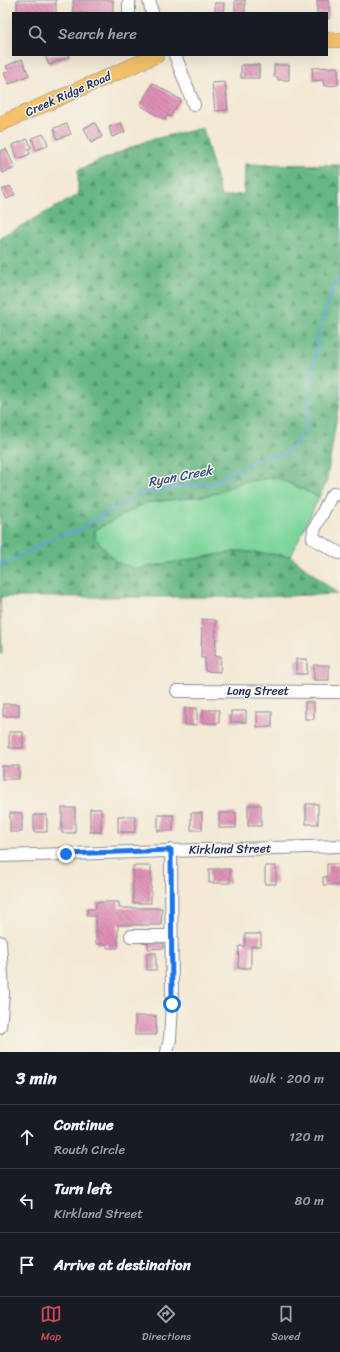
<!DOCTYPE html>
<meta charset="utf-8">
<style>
:root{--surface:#171b24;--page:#242831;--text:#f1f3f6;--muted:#9ea1a6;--line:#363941;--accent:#d1495b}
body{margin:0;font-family:Sriracha,sans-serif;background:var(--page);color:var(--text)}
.stop{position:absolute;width:12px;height:12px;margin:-9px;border:3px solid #1a73e8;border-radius:50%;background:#fff}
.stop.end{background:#1a73e8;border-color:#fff;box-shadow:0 1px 4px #0008}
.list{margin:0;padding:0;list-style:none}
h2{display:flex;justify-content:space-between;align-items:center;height:52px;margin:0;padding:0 16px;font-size:17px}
h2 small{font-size:13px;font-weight:400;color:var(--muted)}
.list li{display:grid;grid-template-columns:26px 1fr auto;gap:12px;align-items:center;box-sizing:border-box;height:64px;padding:0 16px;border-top:1px solid var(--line)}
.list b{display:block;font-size:15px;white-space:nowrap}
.list p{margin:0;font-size:13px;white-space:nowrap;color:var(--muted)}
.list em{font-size:13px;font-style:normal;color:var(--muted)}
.icon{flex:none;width:22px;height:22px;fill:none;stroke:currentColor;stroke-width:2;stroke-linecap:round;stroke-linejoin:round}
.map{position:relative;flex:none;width:340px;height:1052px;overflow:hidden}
.search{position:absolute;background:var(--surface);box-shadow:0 4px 16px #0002;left:12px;right:12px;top:12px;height:44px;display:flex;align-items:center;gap:10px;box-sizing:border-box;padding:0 14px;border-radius:0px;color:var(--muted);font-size:15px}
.sheet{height:244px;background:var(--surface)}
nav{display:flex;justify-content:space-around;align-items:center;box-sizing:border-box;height:56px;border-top:1px solid var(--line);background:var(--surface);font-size:11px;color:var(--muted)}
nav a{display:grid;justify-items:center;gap:2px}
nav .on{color:var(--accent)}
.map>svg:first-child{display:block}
</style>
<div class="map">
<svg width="340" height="1052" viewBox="0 0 340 1052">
<defs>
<pattern id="forest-firs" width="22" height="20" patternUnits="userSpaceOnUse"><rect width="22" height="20" fill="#66b783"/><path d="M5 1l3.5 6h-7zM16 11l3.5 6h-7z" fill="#53956e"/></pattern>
<pattern id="building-back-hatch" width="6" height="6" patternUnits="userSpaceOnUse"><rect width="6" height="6" fill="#df8fb4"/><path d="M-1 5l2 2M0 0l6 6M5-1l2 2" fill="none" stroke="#b47596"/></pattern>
</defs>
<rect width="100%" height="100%" fill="#f7f3e8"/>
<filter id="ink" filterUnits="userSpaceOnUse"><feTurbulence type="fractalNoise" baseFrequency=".025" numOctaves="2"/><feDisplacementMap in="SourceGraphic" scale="8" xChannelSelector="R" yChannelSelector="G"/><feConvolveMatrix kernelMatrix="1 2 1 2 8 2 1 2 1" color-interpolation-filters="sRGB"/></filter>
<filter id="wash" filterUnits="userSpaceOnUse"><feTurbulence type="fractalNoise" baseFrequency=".012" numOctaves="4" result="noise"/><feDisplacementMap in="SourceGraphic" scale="16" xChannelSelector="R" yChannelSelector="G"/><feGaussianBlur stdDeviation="0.9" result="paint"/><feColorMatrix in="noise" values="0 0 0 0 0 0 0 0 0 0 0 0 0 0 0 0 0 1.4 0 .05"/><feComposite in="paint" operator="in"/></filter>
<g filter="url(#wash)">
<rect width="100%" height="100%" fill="#f3e9d4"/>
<path fill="#7ed69b" stroke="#4c827c" d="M275 477 319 497 291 556 239 551 136 569 116 562 95 538V530L145 503 211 495 243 482Z"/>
<path fill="url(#forest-firs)" stroke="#407370" d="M203 128 221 197 244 194 245 164 340 165V397L326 484 319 497 275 477 243 482 211 495 145 503 95 530V538L116 562 136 569 239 551 291 556 338 594 259 597H0L2 654H0V237L78 195V170L149 140Z"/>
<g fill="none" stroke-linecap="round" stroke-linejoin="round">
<path stroke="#60a6d6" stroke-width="2.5" d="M0 566 62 534 77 531 138 494 189 485 213 483 260 458 285 455C291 448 301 439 304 430 312 408 311 384 314 360 317 337 326 297 340 278"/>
</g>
<g id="blocks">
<g fill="url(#building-back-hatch)">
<rect x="17" y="0" width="39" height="13"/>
<rect x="73" y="0" width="40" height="13"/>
<rect x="235" y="0" width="10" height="13"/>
<path d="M317 0H329V19H327V13H317Z"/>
<rect x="215" y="3" width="9" height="10"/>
<path d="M45 55H69L70 56 49 65Z"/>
<path d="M22 59 29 75 9 84 4 73 9 71 6 66Z"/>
<rect x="241" y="65" width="18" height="13"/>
<path d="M274 65H289V80H278V77H274Z"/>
<path d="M338 67V85L324 86 323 80 313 81 312 68Z"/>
<path d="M225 82 228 110 215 111 212 83Z"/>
<path d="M153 83 181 100 170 117 167 115 165 120 140 105Z"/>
<path d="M95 123 102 137 91 143 84 128Z"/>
<path d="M121 123 125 132 112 137 109 127Z"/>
<path d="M67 124 71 134 57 139 54 128Z"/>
<path d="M44 134 48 145 36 150 32 138Z"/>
<path d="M28 139 31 148 28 149 30 154 18 159 12 145Z"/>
<path d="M6 149 15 168 3 173 0 168V151Z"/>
<path d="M10 186 15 195 7 199 2 190Z"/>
<path d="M202 619 216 620 215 656H221L220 672 205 671V658H201Z"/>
<rect x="296" y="659" width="11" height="15"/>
<rect x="314" y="665" width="15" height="15"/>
<rect x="305" y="702" width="9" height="17"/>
<rect x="3" y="704" width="16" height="12"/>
<rect x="185" y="708" width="12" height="17"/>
<rect x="203" y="710" width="16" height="13"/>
<rect x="231" y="711" width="15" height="11"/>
<rect x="257" y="712" width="15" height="15"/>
<rect x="9" y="732" width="14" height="16"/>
<rect x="2" y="766" width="17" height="13"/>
<rect x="306" y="804" width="12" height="20"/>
<rect x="248" y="805" width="13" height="21"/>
<rect x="62" y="808" width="13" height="25"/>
<rect x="90" y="809" width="11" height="23"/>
<rect x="10" y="813" width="12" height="19"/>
<rect x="191" y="813" width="11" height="17"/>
<rect x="219" y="813" width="17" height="15"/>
<rect x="34" y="815" width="13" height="17"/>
<rect x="158" y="815" width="15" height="16"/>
<rect x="118" y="816" width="17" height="16"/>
<path d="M327 864H339V885H323V877H327Z"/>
<rect x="133" y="866" width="18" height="37"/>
<rect x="265" y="866" width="11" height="18"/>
<rect x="209" y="869" width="21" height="14"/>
<path d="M96 902H119V908H162L161 925H118V948H107V944H96V916H87V909H96Z"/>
<path d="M245 934H261V946H251V968H238L239 946H245Z"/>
<path d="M163 939 164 948 148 949V940Z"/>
<rect x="147" y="953" width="9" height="17"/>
<rect x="135" y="1016" width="21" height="19"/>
</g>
</g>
</g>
<g filter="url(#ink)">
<use href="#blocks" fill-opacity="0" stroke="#878c99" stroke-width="1"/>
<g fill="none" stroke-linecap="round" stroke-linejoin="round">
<defs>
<g id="minor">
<path d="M149 0 152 13"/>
<path d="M129 13V0"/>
<path d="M175 55 194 105"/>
<path d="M339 553 313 538 314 530 331 496 335 493 340 495"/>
<path d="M177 691 340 692"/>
<path d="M0 856 340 846"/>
<path d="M131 936H171"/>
<path d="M0 942 3 994 0 1027"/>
<path d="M167 1052 170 1039 172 1004 171 850"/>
</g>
<g id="major">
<path d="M327 40H340"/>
<path d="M0 124 157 55"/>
</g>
</defs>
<use href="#minor" stroke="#878c99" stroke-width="14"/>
<use href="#major" stroke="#878c99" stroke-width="16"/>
<use href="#minor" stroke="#fff" stroke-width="12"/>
<use href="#major" stroke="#f5c16b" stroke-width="15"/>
</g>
</g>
<g fill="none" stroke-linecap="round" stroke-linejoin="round" filter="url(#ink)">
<path stroke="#1a73e8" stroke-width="5" d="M66 854 171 850 172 1004"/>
</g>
<g text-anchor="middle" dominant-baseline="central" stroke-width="3" stroke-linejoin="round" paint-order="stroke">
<g font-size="12" fill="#1b2f5e" stroke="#f7f3e8">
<text transform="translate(68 94) rotate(-24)">Creek Ridge Road</text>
<text x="258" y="691">Long Street</text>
<text transform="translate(230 849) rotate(-1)">Kirkland Street</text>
</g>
<g font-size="13" font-style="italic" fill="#305382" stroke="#f7f3e8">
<text transform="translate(180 476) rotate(-11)">Ryan Creek</text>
</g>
</g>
</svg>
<div class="stop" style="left:172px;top:1004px"></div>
<div class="stop end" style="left:66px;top:854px"></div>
<div class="search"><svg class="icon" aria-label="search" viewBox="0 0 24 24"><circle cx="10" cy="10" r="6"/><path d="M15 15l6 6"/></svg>Search here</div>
</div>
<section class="sheet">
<h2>3 min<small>Walk · 200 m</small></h2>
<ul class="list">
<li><svg class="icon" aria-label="ahead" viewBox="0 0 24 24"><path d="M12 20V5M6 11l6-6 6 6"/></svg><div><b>Continue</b><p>Routh Circle</p></div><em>120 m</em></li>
<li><svg class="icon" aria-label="left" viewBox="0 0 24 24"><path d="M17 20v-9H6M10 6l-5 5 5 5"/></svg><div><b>Turn left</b><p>Kirkland Street</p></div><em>80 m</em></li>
<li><svg class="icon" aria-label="arrive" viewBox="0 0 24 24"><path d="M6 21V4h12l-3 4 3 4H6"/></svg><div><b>Arrive at destination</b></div></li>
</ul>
</section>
<nav>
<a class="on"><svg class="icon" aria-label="map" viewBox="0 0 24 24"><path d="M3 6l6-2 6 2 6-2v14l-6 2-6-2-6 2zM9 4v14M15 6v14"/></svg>Map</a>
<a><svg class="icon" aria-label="directions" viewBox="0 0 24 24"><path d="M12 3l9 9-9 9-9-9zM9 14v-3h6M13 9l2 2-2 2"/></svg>Directions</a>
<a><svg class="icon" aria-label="saved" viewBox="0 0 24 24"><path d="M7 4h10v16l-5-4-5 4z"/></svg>Saved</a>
</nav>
